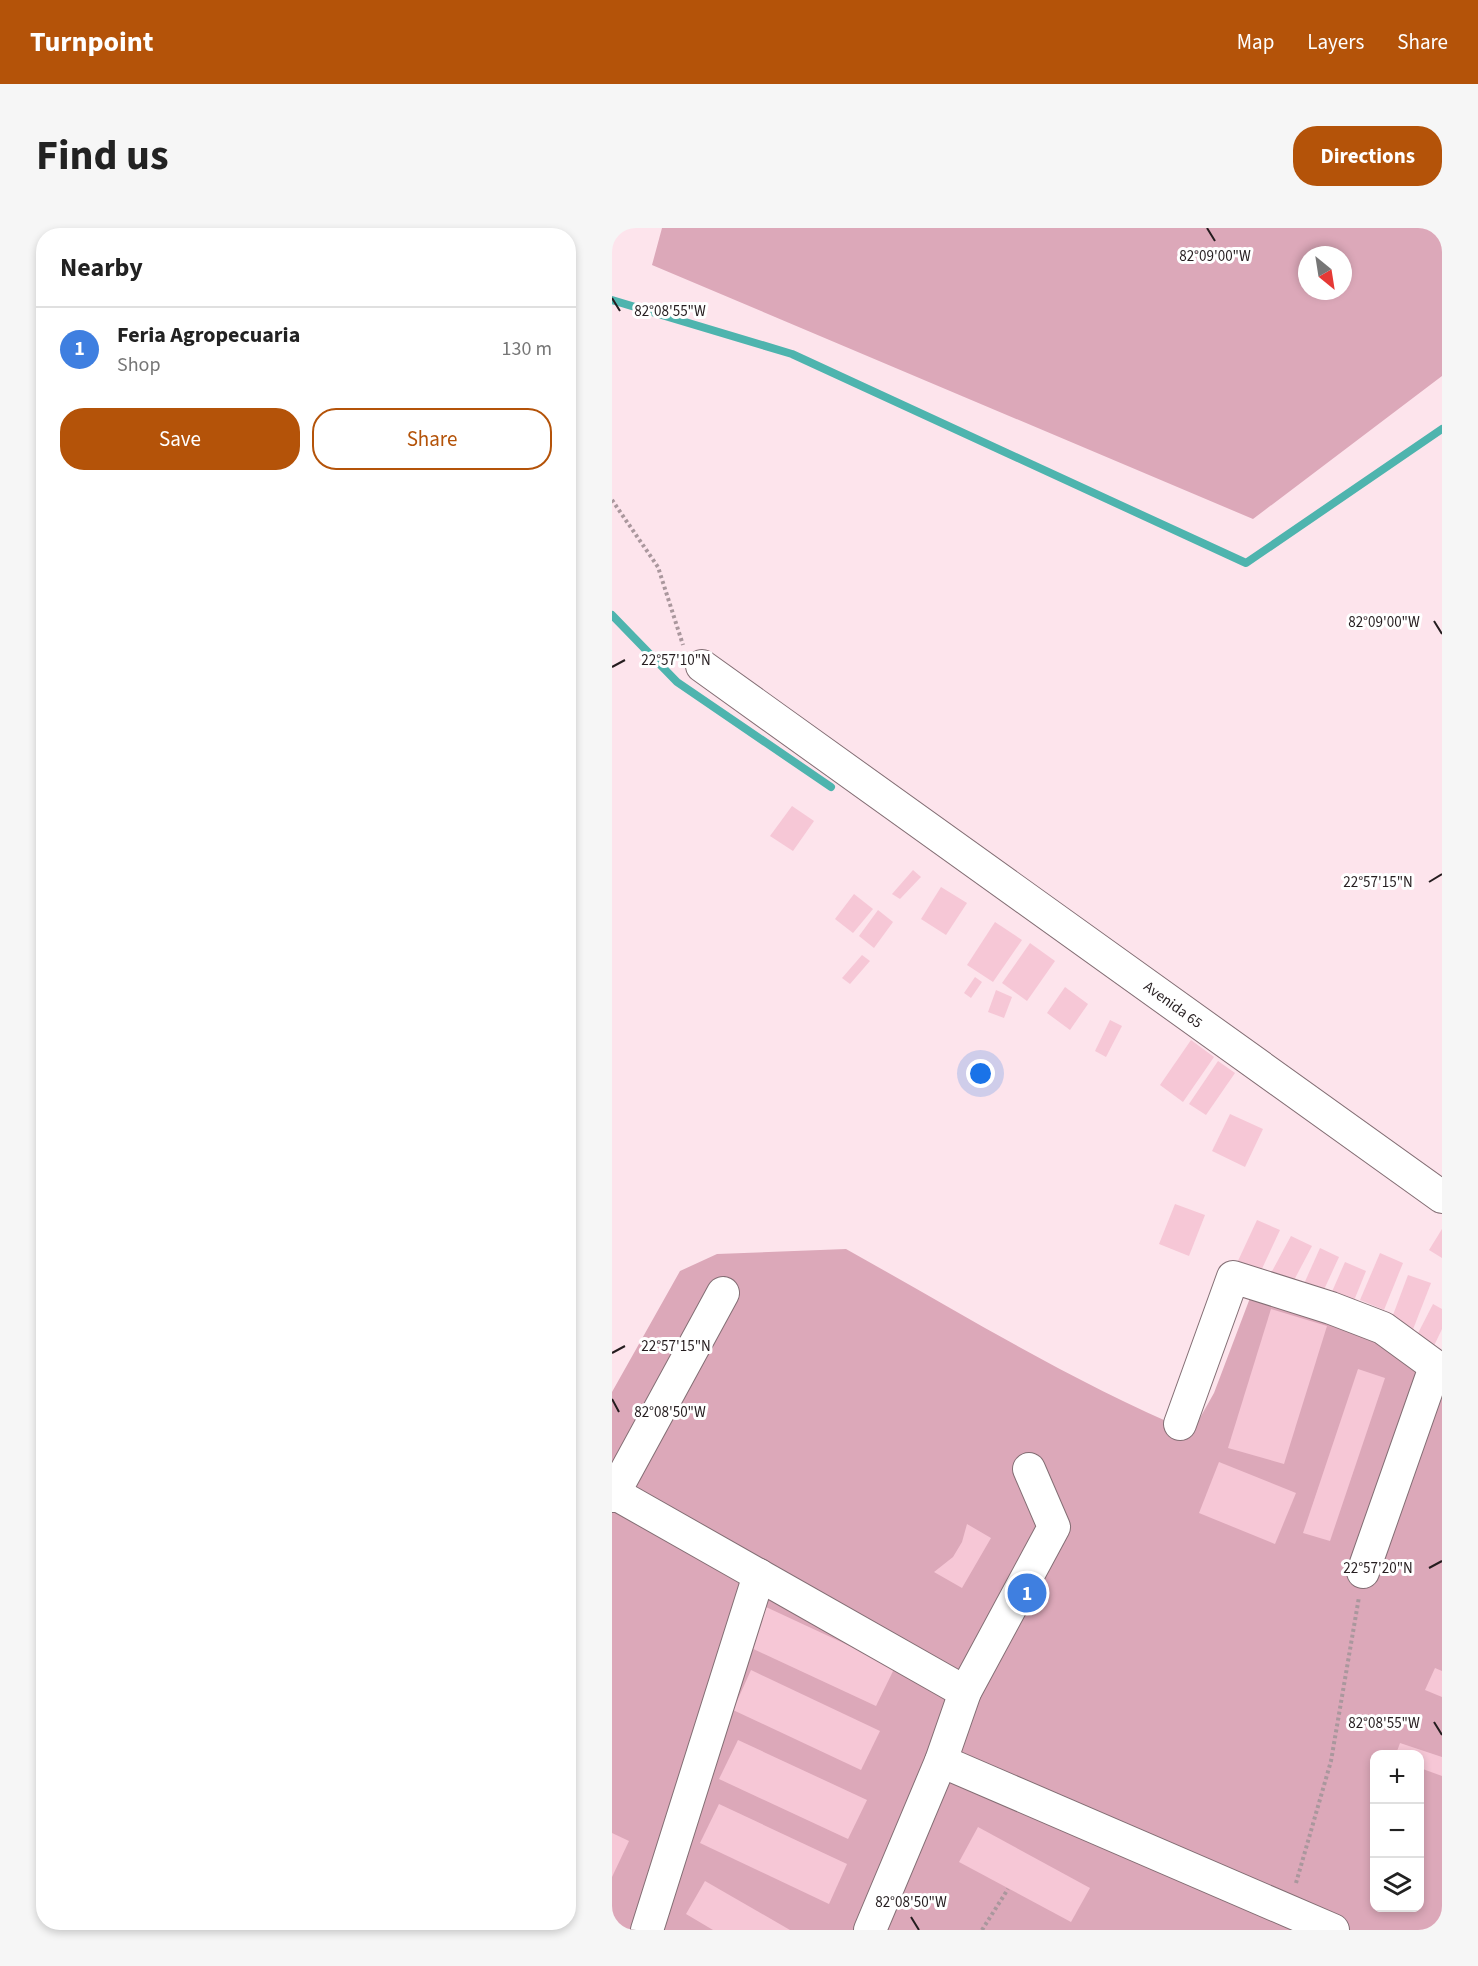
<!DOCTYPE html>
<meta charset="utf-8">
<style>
:root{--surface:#fff;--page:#f6f6f6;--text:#222;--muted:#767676;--line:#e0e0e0;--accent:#b45309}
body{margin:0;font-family:"Source Sans 3",sans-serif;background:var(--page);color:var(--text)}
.controls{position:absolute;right:18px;bottom:18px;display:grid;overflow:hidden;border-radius:12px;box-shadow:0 3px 9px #0003}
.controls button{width:54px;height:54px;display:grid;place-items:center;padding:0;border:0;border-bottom:2px solid var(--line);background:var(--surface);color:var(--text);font:30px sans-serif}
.compass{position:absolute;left:686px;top:18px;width:54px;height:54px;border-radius:50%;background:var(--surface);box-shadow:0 3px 9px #0003;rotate:150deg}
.you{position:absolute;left:369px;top:846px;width:21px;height:21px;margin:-15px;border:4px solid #fff;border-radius:50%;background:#1a73e8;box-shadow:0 0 0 9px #1a73e833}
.badge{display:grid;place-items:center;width:39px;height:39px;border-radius:50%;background:var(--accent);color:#fff;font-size:20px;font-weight:700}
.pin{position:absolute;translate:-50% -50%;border:3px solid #fff;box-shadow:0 2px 6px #0006}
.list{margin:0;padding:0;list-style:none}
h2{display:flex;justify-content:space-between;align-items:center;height:78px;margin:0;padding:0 24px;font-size:26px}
h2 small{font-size:20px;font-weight:400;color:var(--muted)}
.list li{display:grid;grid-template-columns:39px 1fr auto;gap:18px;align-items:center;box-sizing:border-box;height:84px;padding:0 24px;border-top:2px solid var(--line)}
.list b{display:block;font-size:22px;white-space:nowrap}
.list p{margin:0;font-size:20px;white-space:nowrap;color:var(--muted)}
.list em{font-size:20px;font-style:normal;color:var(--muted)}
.actions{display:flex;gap:12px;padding:18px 24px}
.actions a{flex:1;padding:14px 0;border:2px solid var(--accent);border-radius:24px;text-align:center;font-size:21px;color:var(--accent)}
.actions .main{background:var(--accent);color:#fff}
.icon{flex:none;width:33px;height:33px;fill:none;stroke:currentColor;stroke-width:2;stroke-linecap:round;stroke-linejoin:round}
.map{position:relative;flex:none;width:830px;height:1702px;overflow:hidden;border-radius:24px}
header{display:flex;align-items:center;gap:36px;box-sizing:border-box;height:84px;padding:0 30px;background:var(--accent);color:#fff}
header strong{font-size:28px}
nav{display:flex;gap:33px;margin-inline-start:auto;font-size:21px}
.intro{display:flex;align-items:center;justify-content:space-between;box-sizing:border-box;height:144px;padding:0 36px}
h1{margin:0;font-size:42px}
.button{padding:15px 27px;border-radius:24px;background:var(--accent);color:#fff;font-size:21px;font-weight:700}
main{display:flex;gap:36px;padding:0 36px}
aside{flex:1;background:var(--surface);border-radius:24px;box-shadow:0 3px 9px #0003}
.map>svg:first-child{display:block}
</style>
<header>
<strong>Turnpoint</strong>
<nav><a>Map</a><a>Layers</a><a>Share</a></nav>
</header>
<div class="intro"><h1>Find us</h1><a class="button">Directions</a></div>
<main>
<aside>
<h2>Nearby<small></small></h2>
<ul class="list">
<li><span class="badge" style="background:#3f7fe0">1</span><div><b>Feria Agropecuaria</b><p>Shop</p></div><em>130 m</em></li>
</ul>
<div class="actions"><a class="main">Save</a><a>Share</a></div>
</aside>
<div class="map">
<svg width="830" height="1702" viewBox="0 0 830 1702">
<rect width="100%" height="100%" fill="#fde4ec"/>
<g fill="#dca8b9" fill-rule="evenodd">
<path d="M50 0H830V148L641 291 40 37ZM695 27H731V63H695Z"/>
<path d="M234 1021C347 1084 460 1154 580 1204L602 1165 638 1070 757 1110 830 1153V1702H0V1164L68 1043 105 1026ZM762 1526H808V1680H762Z"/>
</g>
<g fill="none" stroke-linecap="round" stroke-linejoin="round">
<g stroke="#4eb4ae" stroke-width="8">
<path d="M0 72 180 126 634 335 830 201"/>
<path d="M0 387 65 454 219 559"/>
</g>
</g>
<g fill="#f6c7d6">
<path d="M180 578 202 593 181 623 158 608Z"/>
<path d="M301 642 309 649 288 671 280 666Z"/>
<path d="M329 659 355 675 334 707 309 691Z"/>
<path d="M242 666 261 681 241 705 223 691Z"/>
<path d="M266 682 281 694 262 720 247 708Z"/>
<path d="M383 694 410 712 381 754 355 737Z"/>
<path d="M418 715 443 733 415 773 390 755Z"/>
<path d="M250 727 258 733 238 756 230 750Z"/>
<path d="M363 749 370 754 359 770 352 765Z"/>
<path d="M453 759 476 776 458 802 435 785Z"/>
<path d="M384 762 400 769 392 790 376 784Z"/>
<path d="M498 792 510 798 494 829 483 823Z"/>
<path d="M579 812 602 829 571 874 548 857Z"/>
<path d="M606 833 623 845 594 887 577 876Z"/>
<path d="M618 886 651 901 633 939 600 923Z"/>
<path d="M563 976 593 987 577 1028 547 1016Z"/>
<path d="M645 992 668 1002 648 1045 625 1035Z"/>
<path d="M830 1001V1030L817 1022Z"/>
<path d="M679 1008 700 1018 679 1058 658 1047Z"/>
<path d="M708 1020 727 1029 710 1066 691 1058Z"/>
<path d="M768 1025 791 1035 772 1082 748 1072Z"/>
<path d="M733 1034 754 1043 741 1075 719 1066Z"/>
<path d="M796 1047 819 1055 800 1104 778 1095Z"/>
<path d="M821 1076 830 1081V1101L819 1124 801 1115Z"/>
<path d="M659 1081 715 1098 672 1236 616 1220Z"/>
<path d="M746 1141 773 1150 718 1313 691 1305Z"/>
<path d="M607 1234 684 1265 663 1316 587 1285Z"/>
<path d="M355 1296 379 1310 350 1360 322 1344 341 1329 350 1314Z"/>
<path d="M154 1379 283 1439 264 1478 135 1418Z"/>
<path d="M823 1440 830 1443V1469L813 1462Z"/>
<path d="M139 1442 268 1503 249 1542 121 1482Z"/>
<path d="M126 1512 255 1572 236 1611 107 1551Z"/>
<path d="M788 1515 830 1529V1548L808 1540V1526H784Z"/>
<path d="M107 1576 235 1636 217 1676 88 1615Z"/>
<path d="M366 1599 478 1660 459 1694 347 1634Z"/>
<path d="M0 1605 17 1613 0 1649Z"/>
<path d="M93 1653 178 1702H101L74 1686Z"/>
</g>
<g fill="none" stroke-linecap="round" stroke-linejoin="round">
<defs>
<g id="minor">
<path d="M90 438 830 969"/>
<path d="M568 1196 621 1049 719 1080 771 1100 830 1143"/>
<path d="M2 1265 111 1065"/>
<path d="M0 1268 2 1265 353 1464"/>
<path d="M751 1344 823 1139"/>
<path d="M329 1533 721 1702"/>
<path d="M35 1702 147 1347"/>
<path d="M258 1702 329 1533 353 1464 442 1299 417 1241"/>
</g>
</defs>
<use href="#minor" stroke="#836e74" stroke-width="34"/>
<g stroke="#aa979d" stroke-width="4" stroke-dasharray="3 3" stroke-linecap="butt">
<path d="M0 272 46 339 71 417"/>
<path d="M684 1655 719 1533 747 1369"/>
<path d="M370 1702 396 1661"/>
</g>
<use href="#minor" stroke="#fff" stroke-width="32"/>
</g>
<path fill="none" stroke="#251d1f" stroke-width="2" d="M595 0 603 13M0 70 8 83M822 393 830 406M0 439 13 432M817 654 830 646M0 1125 13 1118M0 1171 7 1184M817 1340 830 1333M822 1494 830 1507M299 1689 307 1702"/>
<g text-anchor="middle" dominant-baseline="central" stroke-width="6" stroke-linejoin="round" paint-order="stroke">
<g font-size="15" fill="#251d1f" stroke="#fff">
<text transform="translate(561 777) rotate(36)">Avenida 65</text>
</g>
</g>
<g font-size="15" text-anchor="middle" fill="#251d1f" stroke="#fff" stroke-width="6" stroke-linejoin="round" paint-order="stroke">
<text x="603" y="33">82°09'00"W</text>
<text x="58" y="88">82°08'55"W</text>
<text x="772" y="399">82°09'00"W</text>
<text x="64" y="437">22°57'10"N</text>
<text x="766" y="659">22°57'15"N</text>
<text x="64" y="1123">22°57'15"N</text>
<text x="58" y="1189">82°08'50"W</text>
<text x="766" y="1345">22°57'20"N</text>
<text x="772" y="1500">82°08'55"W</text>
<text x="299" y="1679">82°08'50"W</text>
</g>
</svg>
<div class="controls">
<button>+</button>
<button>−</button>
<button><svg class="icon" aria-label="layers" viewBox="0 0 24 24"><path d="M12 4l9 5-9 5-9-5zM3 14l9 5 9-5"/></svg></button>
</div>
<svg class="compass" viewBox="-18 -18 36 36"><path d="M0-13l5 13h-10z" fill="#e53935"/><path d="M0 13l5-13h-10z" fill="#767676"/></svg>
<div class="you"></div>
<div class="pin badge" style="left:415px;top:1365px;background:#3f7fe0">1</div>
</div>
</main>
